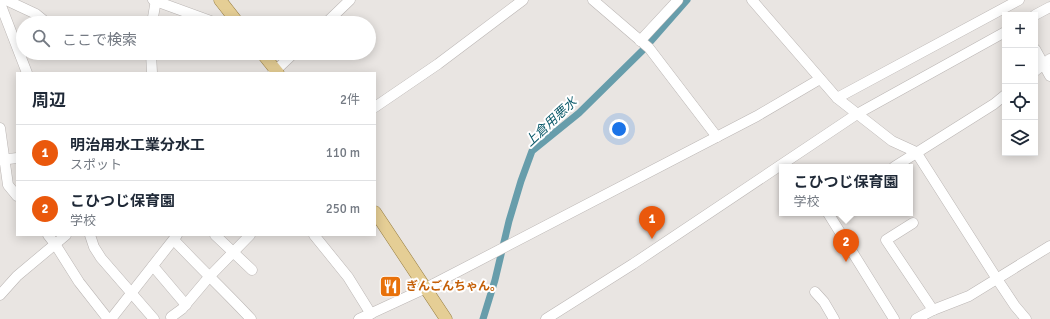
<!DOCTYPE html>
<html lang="ja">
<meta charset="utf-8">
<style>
:root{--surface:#fff;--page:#f6f6f7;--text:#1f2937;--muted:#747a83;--line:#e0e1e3;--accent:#ea580c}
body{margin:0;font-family:Signika,"Noto Sans JP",sans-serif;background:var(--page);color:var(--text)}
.controls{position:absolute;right:12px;top:12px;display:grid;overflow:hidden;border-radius:0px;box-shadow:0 2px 10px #0003}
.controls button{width:36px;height:36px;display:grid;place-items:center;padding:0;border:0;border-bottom:1px solid var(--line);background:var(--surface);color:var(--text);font:20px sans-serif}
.you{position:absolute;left:619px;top:129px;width:14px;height:14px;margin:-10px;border:3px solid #fff;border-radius:50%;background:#1a73e8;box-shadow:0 0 0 6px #1a73e833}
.badge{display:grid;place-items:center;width:26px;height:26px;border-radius:50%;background:var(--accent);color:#fff;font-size:13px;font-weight:700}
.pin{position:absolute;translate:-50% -33px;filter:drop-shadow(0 1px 2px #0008)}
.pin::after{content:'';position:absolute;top:21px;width:14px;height:12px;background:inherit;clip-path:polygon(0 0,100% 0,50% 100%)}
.popup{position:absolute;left:779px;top:164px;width:134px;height:52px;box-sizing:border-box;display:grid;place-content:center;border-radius:0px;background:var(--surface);filter:drop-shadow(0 1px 3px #0005);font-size:13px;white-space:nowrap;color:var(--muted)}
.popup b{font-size:15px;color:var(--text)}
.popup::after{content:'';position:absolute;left:50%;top:100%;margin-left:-8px;border:8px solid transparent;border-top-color:var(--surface)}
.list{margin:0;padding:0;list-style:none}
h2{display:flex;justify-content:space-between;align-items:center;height:52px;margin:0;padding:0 16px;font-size:17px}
h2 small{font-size:13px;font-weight:400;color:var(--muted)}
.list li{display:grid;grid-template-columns:26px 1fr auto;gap:12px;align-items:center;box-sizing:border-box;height:56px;padding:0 16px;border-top:1px solid var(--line)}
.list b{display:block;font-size:15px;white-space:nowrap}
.list p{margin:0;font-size:13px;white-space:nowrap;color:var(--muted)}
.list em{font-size:13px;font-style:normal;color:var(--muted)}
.icon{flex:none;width:22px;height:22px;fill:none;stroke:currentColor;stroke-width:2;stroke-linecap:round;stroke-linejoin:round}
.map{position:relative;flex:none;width:1050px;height:319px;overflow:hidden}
.search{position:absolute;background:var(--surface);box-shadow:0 2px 10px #0003;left:16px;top:16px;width:360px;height:44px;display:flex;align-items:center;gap:10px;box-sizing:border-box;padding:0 14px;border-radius:22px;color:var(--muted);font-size:15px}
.panel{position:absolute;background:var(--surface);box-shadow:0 2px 10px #0003;left:16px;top:72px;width:360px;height:164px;border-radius:0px}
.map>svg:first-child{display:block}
</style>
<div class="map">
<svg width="1050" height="319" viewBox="0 0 1050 319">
<rect width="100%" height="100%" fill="#e9e5e2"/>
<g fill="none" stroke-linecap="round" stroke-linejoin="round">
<path stroke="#679dab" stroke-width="7" d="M483 319 495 280 509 221 521 181 532 151 579 113 644 49 687 0"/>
<defs>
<g id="minor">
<path d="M6 0 36 14 47 23"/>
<path d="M153 0 216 23H220L234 18"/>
<path d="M593 0 649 48 717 137"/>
<path d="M752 0 837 98 892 141 916 152 997 279 1015 306 1026 319"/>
<path d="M0 3 27 73"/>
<path d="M1035 15 1050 7"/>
<path d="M152 23 156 0"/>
<path d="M326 23 350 0"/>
<path d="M640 41 678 0"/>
<path d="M1035 49 1050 76"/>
<path d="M151 53 152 73"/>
<path d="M1035 71 1050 59"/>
<path d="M273 73 294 53"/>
<path d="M837 98 1019 0"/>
<path d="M375 107 438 64 523 0"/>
<path d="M0 128 8 185 17 196"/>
<path d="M0 160 17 158"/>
<path d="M894 167 994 104 1005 95"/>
<path d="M828 213 894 319"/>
<path d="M913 223 886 240 933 310"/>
<path d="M48 235 55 244 79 282 108 319"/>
<path d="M90 235 94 247 101 258 154 319"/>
<path d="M215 235 252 270"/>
<path d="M314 235 348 277 371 314"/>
<path d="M174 240C199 267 226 292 251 319"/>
<path d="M153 266 186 305"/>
<path d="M815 292 824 302 834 319"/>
<path d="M0 295 17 276 66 235"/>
<path d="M171 317 182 309 209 277 250 235"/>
<path d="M111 319 177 235"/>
<path d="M359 319 426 288 757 116 820 79"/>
<path d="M546 319 633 264 857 114 1005 32"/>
<path d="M916 319 933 310 969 296 1050 246"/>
</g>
<g id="major">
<path d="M220 0 238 23"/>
<path d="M262 53 278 73"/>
<path d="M375 212 446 319"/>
</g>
</defs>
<use href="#minor" stroke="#bbb6b4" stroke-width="11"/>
<use href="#major" stroke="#977d40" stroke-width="13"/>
<use href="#minor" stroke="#fff" stroke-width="10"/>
<use href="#major" stroke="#e5ce95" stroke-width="12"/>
</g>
<defs>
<symbol id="restaurant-square" viewBox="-11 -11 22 22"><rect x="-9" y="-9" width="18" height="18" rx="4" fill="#e8710a" stroke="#fff"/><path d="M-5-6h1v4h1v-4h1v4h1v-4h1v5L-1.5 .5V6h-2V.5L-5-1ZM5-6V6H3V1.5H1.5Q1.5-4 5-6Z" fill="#fff"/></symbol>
</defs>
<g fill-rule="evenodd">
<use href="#restaurant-square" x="378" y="274" width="25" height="25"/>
</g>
<g text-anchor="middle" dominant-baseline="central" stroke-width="4" stroke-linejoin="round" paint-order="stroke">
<g font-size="12" font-weight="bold" fill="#c56008" stroke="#fff" text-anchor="start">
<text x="406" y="286">ぎんごんちゃん。</text>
</g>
<g font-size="13" font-style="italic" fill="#0c5a6a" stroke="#fff">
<text transform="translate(551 122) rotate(-43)">上倉用悪水</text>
</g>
</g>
</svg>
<div class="controls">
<button>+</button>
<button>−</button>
<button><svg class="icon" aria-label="locate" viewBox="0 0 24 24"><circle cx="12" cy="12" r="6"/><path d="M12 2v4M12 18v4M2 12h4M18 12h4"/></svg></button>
<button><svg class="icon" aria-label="layers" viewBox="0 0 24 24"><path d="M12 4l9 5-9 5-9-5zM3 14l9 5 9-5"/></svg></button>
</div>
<div class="you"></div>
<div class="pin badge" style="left:652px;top:239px">1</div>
<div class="pin badge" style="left:846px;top:262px">2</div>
<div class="popup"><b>こひつじ保育園</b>学校</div>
<div class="search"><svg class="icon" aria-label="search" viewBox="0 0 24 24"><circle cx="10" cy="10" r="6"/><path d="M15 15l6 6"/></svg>ここで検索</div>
<section class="panel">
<h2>周辺<small>2件</small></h2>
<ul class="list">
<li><span class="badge">1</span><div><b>明治用水工業分水工</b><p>スポット</p></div><em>110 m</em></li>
<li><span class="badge">2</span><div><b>こひつじ保育園</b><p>学校</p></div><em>250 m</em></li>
</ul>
</section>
</div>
